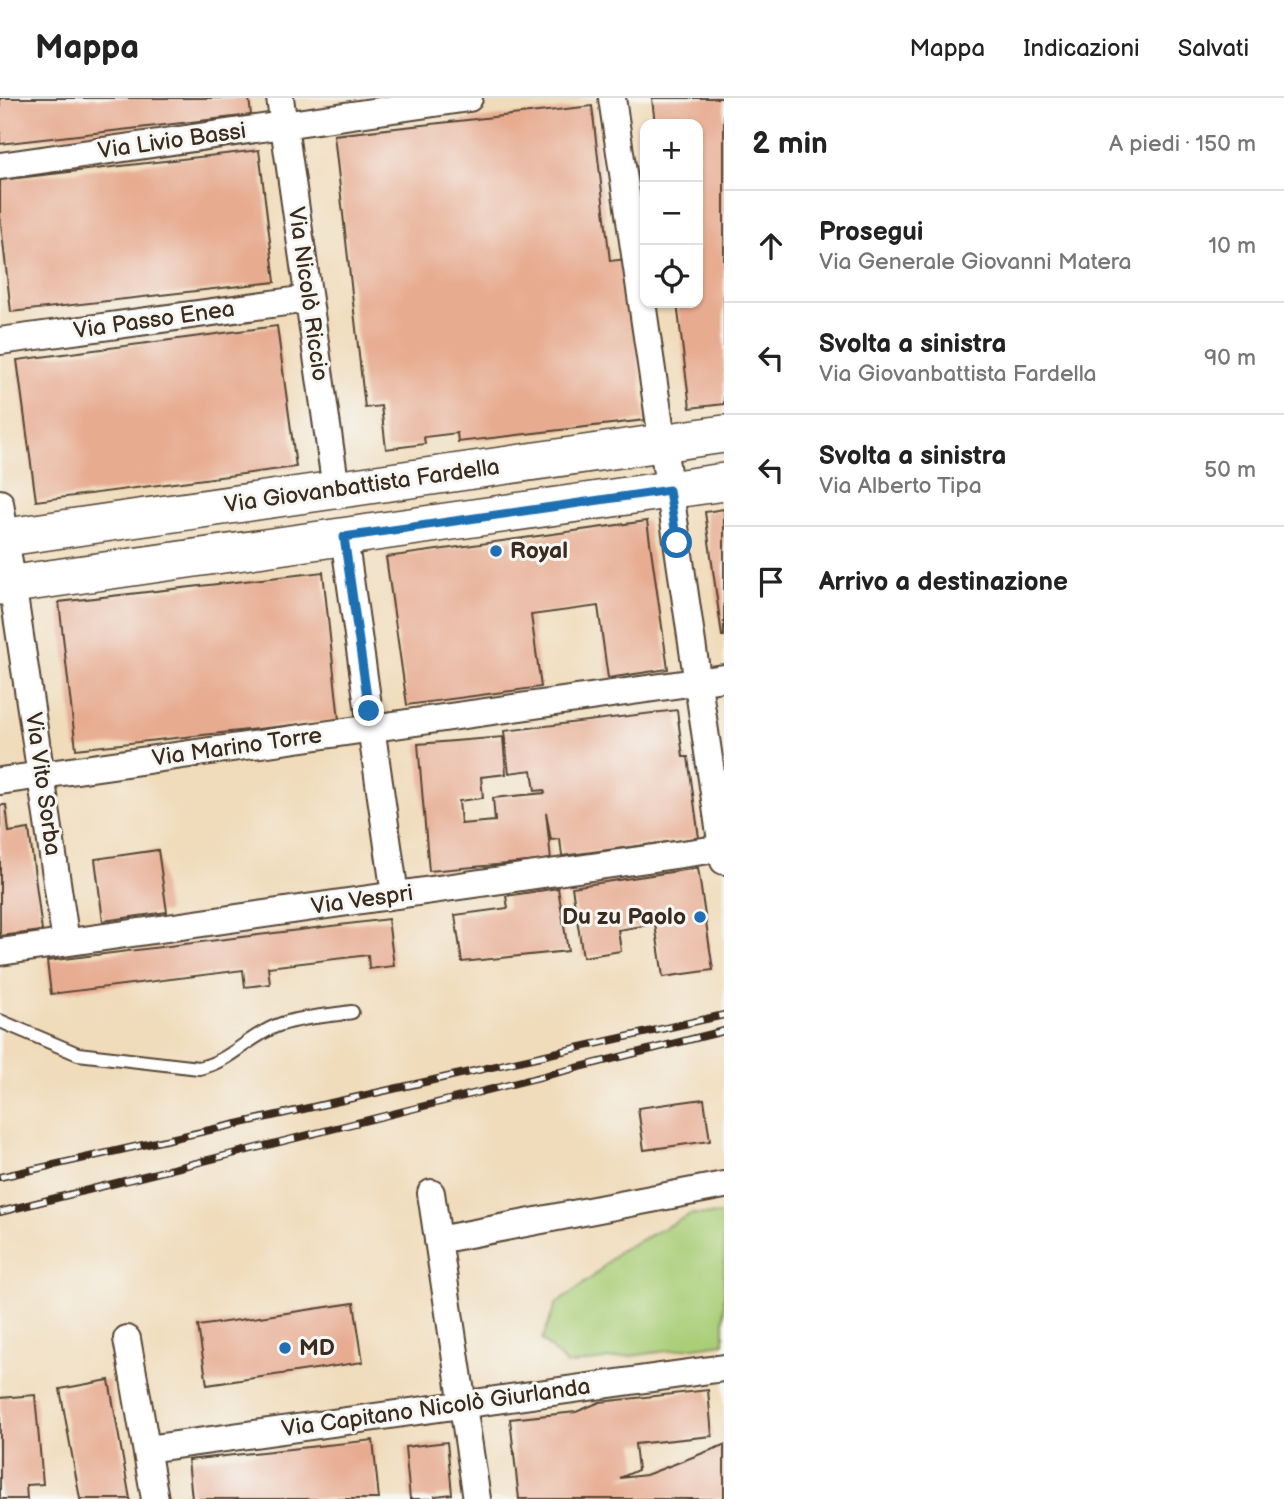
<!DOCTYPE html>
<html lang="it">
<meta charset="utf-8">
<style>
:root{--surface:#fff;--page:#f6f6f6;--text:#222;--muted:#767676;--line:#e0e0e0}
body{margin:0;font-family:"Balsamiq Sans",sans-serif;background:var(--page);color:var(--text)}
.controls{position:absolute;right:21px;top:21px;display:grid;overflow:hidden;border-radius:14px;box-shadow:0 2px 5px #0004}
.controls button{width:63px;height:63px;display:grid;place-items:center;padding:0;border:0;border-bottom:2px solid var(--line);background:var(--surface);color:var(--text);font:35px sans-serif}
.stop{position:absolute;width:21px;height:21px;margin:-16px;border:5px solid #1f6fb2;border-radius:50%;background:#fff}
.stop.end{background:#1f6fb2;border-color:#fff;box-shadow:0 2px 7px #0008}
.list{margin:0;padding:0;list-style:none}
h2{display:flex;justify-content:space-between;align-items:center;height:91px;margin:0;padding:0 28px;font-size:30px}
h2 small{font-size:23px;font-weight:400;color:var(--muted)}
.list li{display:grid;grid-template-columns:46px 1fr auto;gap:21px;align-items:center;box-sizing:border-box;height:112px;padding:0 28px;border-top:2px solid var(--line)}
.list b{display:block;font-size:26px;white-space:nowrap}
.list p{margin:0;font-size:23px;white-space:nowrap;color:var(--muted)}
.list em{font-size:23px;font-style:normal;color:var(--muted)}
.icon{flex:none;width:38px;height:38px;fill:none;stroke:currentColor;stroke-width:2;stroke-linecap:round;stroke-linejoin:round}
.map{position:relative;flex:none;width:724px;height:1401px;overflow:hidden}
header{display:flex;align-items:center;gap:42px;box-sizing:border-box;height:98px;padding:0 35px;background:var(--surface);border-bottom:2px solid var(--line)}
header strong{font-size:33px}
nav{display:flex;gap:38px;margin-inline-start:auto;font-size:24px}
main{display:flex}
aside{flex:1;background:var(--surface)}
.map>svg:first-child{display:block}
</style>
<header>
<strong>Mappa</strong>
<nav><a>Mappa</a><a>Indicazioni</a><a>Salvati</a></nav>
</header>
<main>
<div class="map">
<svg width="724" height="1401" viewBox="0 0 724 1401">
<rect width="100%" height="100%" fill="#f6f6f2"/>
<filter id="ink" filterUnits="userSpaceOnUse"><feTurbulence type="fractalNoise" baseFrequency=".0143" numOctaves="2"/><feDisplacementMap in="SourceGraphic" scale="14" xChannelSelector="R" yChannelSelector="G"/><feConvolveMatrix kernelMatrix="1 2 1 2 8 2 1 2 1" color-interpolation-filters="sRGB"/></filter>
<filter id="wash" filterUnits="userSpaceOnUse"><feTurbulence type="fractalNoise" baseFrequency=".00686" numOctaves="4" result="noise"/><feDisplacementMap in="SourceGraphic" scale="28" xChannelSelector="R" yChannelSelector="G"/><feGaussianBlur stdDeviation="1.57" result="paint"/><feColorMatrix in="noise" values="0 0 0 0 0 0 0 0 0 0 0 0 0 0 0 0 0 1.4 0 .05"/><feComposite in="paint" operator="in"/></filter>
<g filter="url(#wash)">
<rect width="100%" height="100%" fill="#f0dbba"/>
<path fill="#aace78" stroke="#727c4b" stroke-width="2" d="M691 1116 724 1117V1245L567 1267 542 1242 556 1206 594 1178 619 1153Z"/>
<g id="blocks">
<g fill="#e7ab90">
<path d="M0 0H249L251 17 0 46Z"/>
<path d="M652 0H724V306L690 310 677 205H698V26H655Z"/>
<path d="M592 8 610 163 627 161 645 322 458 344 457 335 424 339 425 346 386 351 381 308 365 310 334 37Z"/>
<path d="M259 52 275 184 11 214 0 117V82Z"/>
<path d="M277 228 296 369 36 403 17 262Z"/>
<path d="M724 411V538H722L705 414Z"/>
<path d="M647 423 668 571 608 580 598 508 531 517 541 589 407 607 386 459Z"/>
<path d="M323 474 339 622 76 651 59 504Z"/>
<path d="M677 612 683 659H688L699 740 562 758 560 741 551 742 546 714 551 762 429 773 418 646 503 639 506 676 481 679 483 700 459 703 461 726 495 723 493 700 545 695 544 692 535 693 532 672 509 675 504 633Z"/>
<path d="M0 707H6L9 734 29 731 42 833 0 838Z"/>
<path d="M158 752 167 814 103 823 95 761Z"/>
<path d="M698 770 713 872 663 879 655 826 618 832 621 853 583 859 572 789Z"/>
<path d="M558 790 568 853 462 864 455 817 508 810 506 798Z"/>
<path d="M388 821 394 868 369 871 368 857 268 869 270 886 245 889 243 872 51 896 47 863Z"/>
<path d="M704 1001 710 1043 644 1052 638 1010Z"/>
<path d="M354 1205 363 1264 207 1287 198 1228Z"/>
<path d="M109 1282 130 1401H80L60 1291Z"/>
<path d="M708 1292 712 1338 635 1346 638 1372 620 1380 646 1377 724 1347V1401H519L510 1321 576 1314 600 1304Z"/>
<path d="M35 1297 43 1386 26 1387 27 1401H0V1300Z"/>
<path d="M373 1342 379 1401H192L188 1362Z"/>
<path d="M447 1344 452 1396 435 1398 436 1401H410L405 1349Z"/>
</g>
</g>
</g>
<g filter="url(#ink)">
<use href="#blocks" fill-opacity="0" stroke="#564535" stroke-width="2"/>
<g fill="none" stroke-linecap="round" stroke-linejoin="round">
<defs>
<path id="lane" d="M0 923 78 956 199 970C229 964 248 939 276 928 299 919 328 918 352 914"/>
<g id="street">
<path d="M280 0 336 391"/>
<path d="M612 0 724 763"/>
<path d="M0 68 469 0"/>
<path d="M0 243 308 201"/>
<path d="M0 405 66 844"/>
<path d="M344 439 395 797"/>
<path d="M0 683 724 580"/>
<path d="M0 854 724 750"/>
<path d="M431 1095 477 1401"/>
<path d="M438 1142 724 1087"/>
<path d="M127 1241 155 1401"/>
<path d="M147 1351 724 1270"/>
</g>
<g id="secondary">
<path d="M0 440 724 336"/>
<path d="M0 488 724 384"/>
</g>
</defs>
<use href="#lane" stroke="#564535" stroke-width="16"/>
<use href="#street" stroke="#564535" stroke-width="30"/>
<use href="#secondary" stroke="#564535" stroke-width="40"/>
<use href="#lane" stroke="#fff" stroke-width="12"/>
<use href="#street" stroke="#fff" stroke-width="26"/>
<use href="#secondary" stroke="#fff" stroke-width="37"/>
<defs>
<g id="rail">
<path d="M0 1079 724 917"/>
<path d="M0 1114 724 933"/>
</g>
</defs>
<use href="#rail" stroke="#3b2a1e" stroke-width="8"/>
<use href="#rail" stroke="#f6f6f2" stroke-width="5" stroke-dasharray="16" stroke-linecap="butt"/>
</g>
</g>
<g fill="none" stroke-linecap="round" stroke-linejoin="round" filter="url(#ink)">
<path stroke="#1f6fb2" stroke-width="9" d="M369 613 344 439 669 392 677 445"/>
</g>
<g fill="#1f6fb2" stroke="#f6f6f2" stroke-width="2.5">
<circle cx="496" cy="453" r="7"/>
<circle cx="700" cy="819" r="7"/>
<circle cx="285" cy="1250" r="7"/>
</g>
<g text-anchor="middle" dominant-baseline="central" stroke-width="6" stroke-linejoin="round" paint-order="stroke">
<g font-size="23" fill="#3b2a1e" stroke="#f6f6f2">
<text transform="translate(172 43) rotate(-8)">Via Livio Bassi</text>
<text transform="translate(308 196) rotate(82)">Via Nicolò Riccio</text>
<text transform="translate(154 222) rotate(-8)">Via Passo Enea</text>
<text transform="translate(362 388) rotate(-8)">Via Giovanbattista Fardella</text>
<text transform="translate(237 649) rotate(-8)">Via Marino Torre</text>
<text transform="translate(43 686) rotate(82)">Via Vito Sorba</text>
<text transform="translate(362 802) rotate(-8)">Via Vespri</text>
<text transform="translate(436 1310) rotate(-8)">Via Capitano Nicolò Giurlanda</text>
</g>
<g font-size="23" font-weight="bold" fill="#3b2a1e" stroke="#f6f6f2" text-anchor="start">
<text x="510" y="453">Royal</text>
<text x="686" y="819" text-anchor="end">Du zu Paolo</text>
<text x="299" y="1250">MD</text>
</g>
</g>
</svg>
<div class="controls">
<button>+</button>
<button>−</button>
<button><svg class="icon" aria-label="locate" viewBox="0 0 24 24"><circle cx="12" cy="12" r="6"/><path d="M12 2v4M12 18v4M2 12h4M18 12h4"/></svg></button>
</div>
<div class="stop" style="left:677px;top:445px"></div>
<div class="stop end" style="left:369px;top:613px"></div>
</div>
<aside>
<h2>2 min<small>A piedi · 150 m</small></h2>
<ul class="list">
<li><svg class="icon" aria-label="ahead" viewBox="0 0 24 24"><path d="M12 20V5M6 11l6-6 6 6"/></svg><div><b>Prosegui</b><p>Via Generale Giovanni Matera</p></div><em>10 m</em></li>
<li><svg class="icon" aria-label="left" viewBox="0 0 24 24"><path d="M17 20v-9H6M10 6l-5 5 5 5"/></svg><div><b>Svolta a sinistra</b><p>Via Giovanbattista Fardella</p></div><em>90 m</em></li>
<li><svg class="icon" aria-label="left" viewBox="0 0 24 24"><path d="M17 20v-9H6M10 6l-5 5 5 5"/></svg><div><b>Svolta a sinistra</b><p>Via Alberto Tipa</p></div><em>50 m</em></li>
<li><svg class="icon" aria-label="arrive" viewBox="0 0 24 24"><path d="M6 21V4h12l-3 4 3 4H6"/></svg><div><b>Arrivo a destinazione</b></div></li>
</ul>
</aside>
</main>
